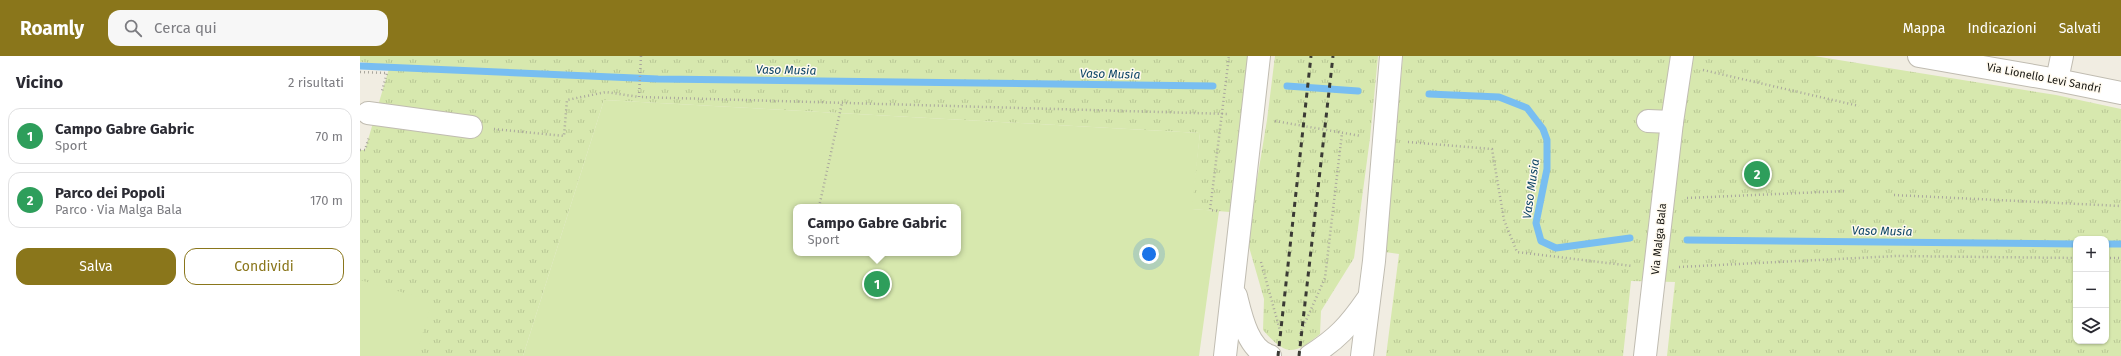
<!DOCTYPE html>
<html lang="it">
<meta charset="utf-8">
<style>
:root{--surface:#fff;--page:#f7f7f7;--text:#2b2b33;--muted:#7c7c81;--line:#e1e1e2;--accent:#8a761b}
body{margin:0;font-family:"Fira Sans",sans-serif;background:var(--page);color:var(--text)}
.controls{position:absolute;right:12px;bottom:12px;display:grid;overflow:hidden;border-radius:8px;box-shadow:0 1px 3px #0004}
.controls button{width:36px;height:36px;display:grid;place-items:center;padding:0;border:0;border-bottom:1px solid var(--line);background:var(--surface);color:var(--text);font:20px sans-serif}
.you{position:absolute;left:789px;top:198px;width:14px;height:14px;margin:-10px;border:3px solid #fff;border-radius:50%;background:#1a73e8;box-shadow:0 0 0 6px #1a73e833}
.badge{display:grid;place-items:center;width:26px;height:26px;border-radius:50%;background:var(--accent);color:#fff;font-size:13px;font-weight:700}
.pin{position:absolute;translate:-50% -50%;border:2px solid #fff;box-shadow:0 1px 4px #0006}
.popup{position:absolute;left:433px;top:148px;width:168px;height:52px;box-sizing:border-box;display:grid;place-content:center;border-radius:8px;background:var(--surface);filter:drop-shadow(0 1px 3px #0005);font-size:13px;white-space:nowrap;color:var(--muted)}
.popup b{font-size:15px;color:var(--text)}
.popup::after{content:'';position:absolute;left:50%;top:100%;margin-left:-8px;border:8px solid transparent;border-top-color:var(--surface)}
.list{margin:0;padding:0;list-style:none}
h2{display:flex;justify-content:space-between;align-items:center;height:52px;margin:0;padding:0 16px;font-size:17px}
h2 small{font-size:13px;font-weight:400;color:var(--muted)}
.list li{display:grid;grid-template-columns:26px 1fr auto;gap:12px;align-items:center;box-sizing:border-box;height:56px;margin:0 8px 8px;padding:0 8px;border:1px solid var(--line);border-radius:12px}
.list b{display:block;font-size:15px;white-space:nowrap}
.list p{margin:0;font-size:13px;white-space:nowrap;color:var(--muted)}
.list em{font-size:13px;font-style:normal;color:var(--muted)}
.actions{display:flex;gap:8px;padding:12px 16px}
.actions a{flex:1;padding:9px 0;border:1px solid var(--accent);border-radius:12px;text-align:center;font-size:14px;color:var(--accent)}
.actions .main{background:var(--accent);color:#fff}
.icon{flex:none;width:22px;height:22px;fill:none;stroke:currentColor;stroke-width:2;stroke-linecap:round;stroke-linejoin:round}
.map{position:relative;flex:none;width:1761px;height:300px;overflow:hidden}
header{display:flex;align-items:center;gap:24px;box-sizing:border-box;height:56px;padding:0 20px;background:var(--accent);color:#fff}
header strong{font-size:19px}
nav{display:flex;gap:22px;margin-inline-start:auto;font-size:14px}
.search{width:280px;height:36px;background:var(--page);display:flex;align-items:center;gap:10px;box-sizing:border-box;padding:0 14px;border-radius:12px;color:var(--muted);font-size:15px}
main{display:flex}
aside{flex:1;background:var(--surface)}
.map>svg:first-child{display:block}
</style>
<header>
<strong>Roamly</strong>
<div class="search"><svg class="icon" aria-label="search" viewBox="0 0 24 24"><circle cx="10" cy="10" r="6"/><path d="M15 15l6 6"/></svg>Cerca qui</div>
<nav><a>Mappa</a><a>Indicazioni</a><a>Salvati</a></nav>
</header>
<main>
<aside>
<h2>Vicino<small>2 risultati</small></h2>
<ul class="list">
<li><span class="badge" style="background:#2e9e5b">1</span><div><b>Campo Gabre Gabric</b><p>Sport</p></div><em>70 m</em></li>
<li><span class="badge" style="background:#2e9e5b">2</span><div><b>Parco dei Popoli</b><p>Parco · Via Malga Bala</p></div><em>170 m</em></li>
</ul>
<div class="actions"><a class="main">Salva</a><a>Condividi</a></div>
</aside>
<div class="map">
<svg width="1761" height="300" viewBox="0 0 1761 300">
<defs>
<pattern id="grass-tufts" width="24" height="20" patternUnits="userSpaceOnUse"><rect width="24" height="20" fill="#d7e8ae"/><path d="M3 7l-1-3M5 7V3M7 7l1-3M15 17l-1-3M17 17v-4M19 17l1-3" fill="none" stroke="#b8c694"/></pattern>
</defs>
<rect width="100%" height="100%" fill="#f1ede2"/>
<g fill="url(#grass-tufts)" fill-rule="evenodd">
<path d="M0 0H889L870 156 831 153 840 77 244 44 163 300H0V94H5L30 9 0 6Z"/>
<path d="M915 0H1018L1010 82 994 202 961 255 960 278C933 300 926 300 903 274L904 243 887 184 907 64Z"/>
<path d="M1043 0H1454L1696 39 1761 53V300H1307L1315 226 1271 225 1263 300H1026L1039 198 1025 196ZM1716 183H1746V285H1716Z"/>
</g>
<g fill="#d7e8ae" fill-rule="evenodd">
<path d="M244 44 840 77 832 153 859 155 839 300H163ZM436 151H598V197H436Z"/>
<path d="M0 224 72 245 56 300H0Z"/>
</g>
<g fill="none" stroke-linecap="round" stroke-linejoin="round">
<g stroke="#78bef1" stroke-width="7">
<path d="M0 10 298 23 853 30"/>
<path d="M927 30 998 35"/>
<path d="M1069 38 1139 41 1167 52 1183 73 1187 84V113L1176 167 1181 185 1196 192 1270 182"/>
<path d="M1327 184 1716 188"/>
<path d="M1746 188H1761"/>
</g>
<defs>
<g id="minor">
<path d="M1559 0 1697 24 1761 37"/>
<path d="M1697 24 1702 0"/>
<path d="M8 57 111 71"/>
<path d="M1288 65 1312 66"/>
<path d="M876 240C881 260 888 294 910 300"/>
<path d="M865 300 899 0"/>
<path d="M950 300C977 283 989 270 1007 244"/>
<path d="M1002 300 1014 205 1031 0"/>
<path d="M1285 300 1312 66 1322 0"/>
</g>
</defs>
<use href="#minor" stroke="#c0bcb1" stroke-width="24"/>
<g stroke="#a9a69d" stroke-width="2.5" stroke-dasharray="1 3" stroke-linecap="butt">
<path d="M281 0 279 41 869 58"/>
<path d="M1343 14 1499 50"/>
<path d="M0 16 27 17 22 35"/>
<path d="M915 65 1001 80"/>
<path d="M134 73 204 80 207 44 246 36 279 41"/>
<path d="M1048 86 1132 93 1144 164 1157 196 1272 210"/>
<path d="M0 94H5L9 81"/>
<path d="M1534 139 1761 150"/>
<path d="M1327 142 1485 135"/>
<path d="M459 151 482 47"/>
<path d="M857 155 850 154 869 0"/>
<path d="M449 199V197"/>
<path d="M1746 202H1761"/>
<path d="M901 206 921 278"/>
<path d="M1319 211 1537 200 1716 202"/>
<path d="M940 278 965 222 982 77"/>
</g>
<use href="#minor" stroke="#fff" stroke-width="22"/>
<g stroke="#3b3a35" stroke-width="3" stroke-dasharray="5 5" stroke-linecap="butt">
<path d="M918 300 951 0"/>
<path d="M939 300 973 0"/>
</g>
</g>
<g text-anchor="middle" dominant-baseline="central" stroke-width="3" stroke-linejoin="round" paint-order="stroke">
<g font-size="11" fill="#13120e" stroke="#fffaef">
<text transform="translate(1684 22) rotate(11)">Via Lionello Levi Sandri</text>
<text transform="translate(1299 183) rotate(-84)">Via Malga Bala</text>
</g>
<g font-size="12" font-style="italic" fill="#0e4567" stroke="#fffaef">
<text transform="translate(426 14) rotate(1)">Vaso Musia</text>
<text transform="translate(750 18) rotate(1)">Vaso Musia</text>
<text transform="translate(1171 133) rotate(-82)">Vaso Musia</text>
<text transform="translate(1522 175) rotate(1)">Vaso Musia</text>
</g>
</g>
</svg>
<div class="controls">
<button>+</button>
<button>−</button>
<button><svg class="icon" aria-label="layers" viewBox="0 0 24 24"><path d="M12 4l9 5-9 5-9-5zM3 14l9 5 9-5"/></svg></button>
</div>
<div class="you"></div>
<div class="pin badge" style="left:517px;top:228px;background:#2e9e5b">1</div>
<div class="popup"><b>Campo Gabre Gabric</b>Sport</div>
<div class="pin badge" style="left:1397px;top:118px;background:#2e9e5b">2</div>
</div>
</main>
